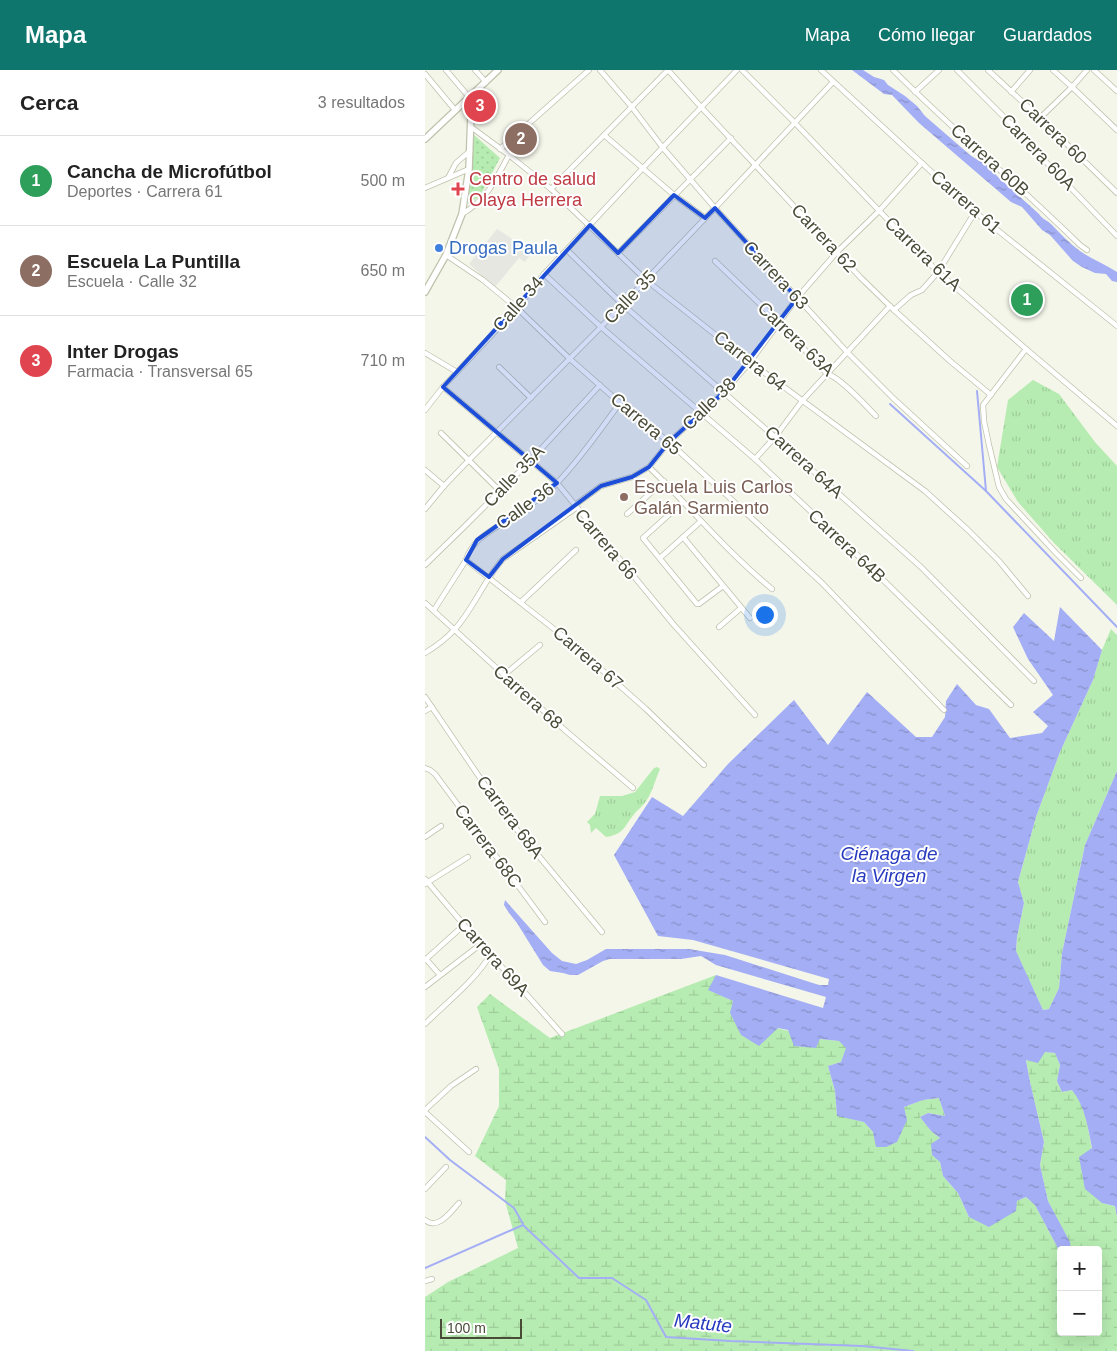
<!DOCTYPE html>
<html lang="es">
<meta charset="utf-8">
<style>
:root{--surface:#fff;--page:#f6f6f6;--text:#222;--muted:#767676;--line:#e0e0e0;--accent:#0f766e}
body{margin:0;font-family:Helvetica,sans-serif;background:var(--page);color:var(--text)}
.controls{position:absolute;right:15px;bottom:15px;display:grid;overflow:hidden;border-radius:5px;box-shadow:0 5px 20px #0002}
.controls button{width:45px;height:45px;display:grid;place-items:center;padding:0;border:0;border-bottom:1px solid var(--line);background:var(--surface);color:var(--text);font:25px sans-serif}
.scale{position:absolute;left:15px;bottom:12px;width:82px;box-sizing:border-box;padding-left:5px;border:2px solid #494b37;border-top:0;font-size:14px;line-height:18px;white-space:nowrap;color:#494b37;-webkit-text-stroke:4px #fff;paint-order:stroke}
.you{position:absolute;left:339px;top:544px;width:18px;height:18px;margin:-12px;border:4px solid #fff;border-radius:50%;background:#1a73e8;box-shadow:0 0 0 8px #1a73e833}
.badge{display:grid;place-items:center;width:32px;height:32px;border-radius:50%;background:var(--accent);color:#fff;font-size:16px;font-weight:700}
.pin{position:absolute;translate:-50% -50%;border:2px solid #fff;box-shadow:0 1px 5px #0006}
.list{margin:0;padding:0;list-style:none}
h2{display:flex;justify-content:space-between;align-items:center;height:65px;margin:0;padding:0 20px;font-size:21px}
h2 small{font-size:16px;font-weight:400;color:var(--muted)}
.list li{display:grid;grid-template-columns:32px 1fr auto;gap:15px;align-items:center;box-sizing:border-box;height:90px;padding:0 20px;border-top:1px solid var(--line)}
.list b{display:block;font-size:19px;white-space:nowrap}
.list p{margin:0;font-size:16px;white-space:nowrap;color:var(--muted)}
.list em{font-size:16px;font-style:normal;color:var(--muted)}
.map{position:relative;flex:none;width:692px;height:1281px;overflow:hidden}
header{display:flex;align-items:center;gap:30px;box-sizing:border-box;height:70px;padding:0 25px;background:var(--accent);color:#fff}
header strong{font-size:24px}
nav{display:flex;gap:28px;margin-inline-start:auto;font-size:18px}
main{display:flex}
aside{flex:1;background:var(--surface)}
.map>svg:first-child{display:block}
</style>
<header>
<strong>Mapa</strong>
<nav><a>Mapa</a><a>Cómo llegar</a><a>Guardados</a></nav>
</header>
<main>
<aside>
<h2>Cerca<small>3 resultados</small></h2>
<ul class="list">
<li><span class="badge" style="background:#2e9e5b">1</span><div><b>Cancha de Microfútbol</b><p>Deportes · Carrera 61</p></div><em>500 m</em></li>
<li><span class="badge" style="background:#8d6e63">2</span><div><b>Escuela La Puntilla</b><p>Escuela · Calle 32</p></div><em>650 m</em></li>
<li><span class="badge" style="background:#e0444e">3</span><div><b>Inter Drogas</b><p>Farmacia · Transversal 65</p></div><em>710 m</em></li>
</ul>
</aside>
<div class="map">
<svg width="692" height="1281" viewBox="0 0 692 1281">
<defs>
<pattern id="grass-tufts" width="24" height="20" patternUnits="userSpaceOnUse" patternTransform="scale(1.25)"><rect width="24" height="20" fill="#b6ecb1"/><path d="M3 7l-1-3M5 7V3M7 7l1-3M15 17l-1-3M17 17v-4M19 17l1-3" fill="none" stroke="#9ecc99"/></pattern>
<pattern id="wetland-marsh" width="20" height="14" patternUnits="userSpaceOnUse" patternTransform="scale(1.25)"><rect width="20" height="14" fill="#b6ecb1"/><path d="M1 5h8M5 5V1M11 12h8M15 12V8" fill="none" stroke="#9ecc99"/></pattern>
<pattern id="park-dots" width="8" height="8" patternUnits="userSpaceOnUse" patternTransform="scale(1.25)"><rect width="8" height="8" fill="#b6ecb1"/><path d="M2 2h.1M6 6h.1" fill="none" stroke="#9ecc99" stroke-width="1.8" stroke-linecap="round"/></pattern>
<pattern id="water-ripples" width="26" height="14" patternUnits="userSpaceOnUse" patternTransform="scale(1.25)"><rect width="26" height="14" fill="#a4aef5"/><path d="M2 4q2-2 4 0t4 0M15 11q2-2 4 0t4 0" fill="none" stroke="#8890c7"/></pattern>
</defs>
<rect width="100%" height="100%" fill="#f4f6ea"/>
<g fill="url(#grass-tufts)">
<path d="M608 310 634 324 670 372 692 396V535L629 473 593 432 572 397 583 330Z"/>
<path d="M686 559 692 565V701L660 775 637 883 634 918 624 939 618 940 591 882 592 867 599 833 593 812 611 747 635 682 668 610 677 580Z"/>
<path d="M232 697 235 699C230 710 227 725 218 735 216 738 212 740 210 743 199 756 200 764 181 767L171 758 166 763 165 755 162 752 170 744 175 726H197L210 722 229 698Z"/>
</g>
<path fill="url(#wetland-marsh)" d="M291 905 284 920 308 931 316 965 334 975 352 958 395 969 414 971 422 978 416 992 403 996 410 1021 412 1045 439 1052 448 1062 479 1037 498 1030 514 1028 520 1046 503 1043 495 1047 506 1061 515 1068V1092L518 1106 533 1123 544 1147 592 1131 601 1127 610 1135 636 1184V1262H673V1180H646L644 1172 623 1131 615 1095 619 1072 605 1012 601 989 620 982 630 983 635 995 632 1011 637 1022 647 1020 653 1027 661 1048 677 1133 690 1136 692 1147V1281H0V1227L23 1212 93 1178 80 1131 81 1110 50 1086 74 1036V999L52 937 65 924 125 968Z"/>
<path fill="url(#park-dots)" d="M48 64 75 88 55 126 43 134Z"/>
<path fill="#b6ecb1" d="M598 215 617 234 606 245 587 226Z"/>
<path fill="#e7e7e2" d="M72 159 107 182 100 192 94 188 70 217 44 194Z"/>
<g fill="url(#water-ripples)">
<path d="M427 0H438L449 7 459 10 463 15 480 26 492 36 500 46 545 85C555 92 565 95 572 106L614 144C618 150 622 150 626 154 635 163 644 173 655 181 666 189 680 194 692 202V212L687 211 681 204 670 203 657 197 648 191 625 165 617 160 597 137 586 132 494 53 467 25 459 24Z"/>
<path d="M635 537 677 580 668 610 635 682 611 747 593 812 599 833 592 867 591 881 618 940 624 939 634 918 637 883 660 775 692 701V1147L690 1136 677 1133 660 1119 654 1087 667 1078C663 1058 660 1036 647 1020L637 1022 632 1011 635 995 630 983 620 982 613 993 601 990 605 1012 619 1072 615 1095 623 1131 645 1172 646 1180H636V1184L610 1135 601 1127 592 1131 591 1141 564 1157 544 1147 533 1123 518 1106 515 1092 507 1085 506 1074 515 1068 506 1061 495 1047 503 1043 520 1046 514 1028 498 1030 479 1037 482 1050 472 1072 461 1077H451L448 1062 439 1052 412 1046 410 1021 403 996 416 992 421 978 414 971 395 969 391 978 369 976 363 960 353 958 334 976 316 965 305 943 308 931 283 920 291 905 398 938 401 927 291 895 276 886 256 889H185L178 891 153 905H145L138 903 125 901 118 895 92 853 84 843 79 835 80 830 127 883 137 891 151 894 162 890 181 879H264L300 885 394 915H403L404 909 268 870 233 866 189 785 227 727 258 746 303 694 369 630 403 675 442 622 491 667H507L520 647 521 631 532 614 551 635 564 639 585 668 617 663 623 656 608 642 628 625 603 589 588 557 599 543 629 571Z"/>
</g>
<g fill="none" stroke-linecap="round" stroke-linejoin="round">
<g stroke="#a4aef5" stroke-width="2">
<path d="M552 321 561 421"/>
<path d="M465 334 561 421 692 557"/>
<path d="M0 1067 25 1090 89 1138 98 1154"/>
<path d="M0 1198 98 1155 154 1208H187L221 1230 241 1267 305 1271 437 1276 488 1281"/>
</g>
<defs>
<g id="minor">
<path d="M21 0 44 27"/>
<path d="M50 0 61 12"/>
<path d="M175 0 206 36 238 78 290 138 422 282 468 328 542 396"/>
<path d="M243 0 276 37 436 208 469 240 525 291 566 325"/>
<path d="M317 0 369 52 513 202 601 279 692 356"/>
<path d="M396 0 550 142 692 256"/>
<path d="M468 0C528 60 594 115 655 175L662 180"/>
<path d="M532 0 595 63 621 92 692 166"/>
<path d="M563 0 615 48 692 123"/>
<path d="M628 0 647 17 692 60"/>
<path d="M669 0 692 21"/>
<path d="M0 4 30 40"/>
<path d="M490 22 514 0"/>
<path d="M586 22 605 0"/>
<path d="M615 48 647 17 662 0"/>
<path d="M46 57 84 85 126 119 221 210 325 292 500 421 543 460 574 491 603 526"/>
<path d="M179 65 249 125 280 148"/>
<path d="M75 79 164 0"/>
<path d="M23 108 31 93 45 81"/>
<path d="M0 118 44 99"/>
<path d="M126 119 243 0"/>
<path d="M37 144C63 129 70 110 84 85"/>
<path d="M142 180 197 234 350 367 496 497 609 611"/>
<path d="M193 183 306 68"/>
<path d="M21 185 58 210 92 238 145 289 195 333 244 372 397 513 519 640"/>
<path d="M290 191 356 254 402 304C414 306 441 336 451 346"/>
<path d="M119 204 176 257 330 389 447 499 586 635"/>
<path d="M469 240 486 225 497 220 513 202 550 142"/>
<path d="M601 279 558 335 559 351 564 375 574 417 581 429 631 483 656 508"/>
<path d="M0 283 32 302"/>
<path d="M74 297 106 328"/>
<path d="M18 317 132 413 249 555 330 645"/>
<path d="M0 340 18 317 92 238 119 204 217 99 312 0"/>
<path d="M16 363 75 421"/>
<path d="M330 389 350 367 377 331 465 236"/>
<path d="M224 397C265 437 302 482 347 519"/>
<path d="M0 400 19 416"/>
<path d="M258 432 218 468 272 534H274L298 516"/>
<path d="M150 435 176 416 207 407 224 397 244 372 299 322 325 292 372 228 412 182 454 141 497 93"/>
<path d="M0 439 19 416 44 390 176 257 290 138 408 12"/>
<path d="M202 444 239 411"/>
<path d="M258 467 325 548"/>
<path d="M235 488 276 451"/>
<path d="M41 490 143 570 221 639 279 695"/>
<path d="M0 495 38 458 105 391 175 315"/>
<path d="M96 532 151 480"/>
<path d="M0 533 142 662 208 718"/>
<path d="M9 540 41 490C47 470 64 462 81 451 98 440 119 427 133 412 156 388 175 360 195 333"/>
<path d="M294 557 316 538"/>
<path d="M0 583C10 577 22 568 30 559 49 538 59 510 78 489L151 438"/>
<path d="M79 605 115 575"/>
<path d="M0 627 83 749 177 862"/>
<path d="M0 641 7 637"/>
<path d="M0 698 5 700 10 704 120 852"/>
<path d="M0 767 16 756"/>
<path d="M0 809 39 855 137 964"/>
<path d="M0 814 43 787"/>
<path d="M1 889 15 905"/>
<path d="M0 890 39 855"/>
<path d="M0 917 56 874"/>
<path d="M0 954C23 931 49 912 66 884"/>
<path d="M0 1040 26 1016 51 999"/>
<path d="M0 1042 44 1082"/>
<path d="M0 1119 21 1097"/>
<path d="M0 1150C13 1161 26 1141 34 1133"/>
<path d="M0 1211 7 1209"/>
</g>
<g id="tertiary">
<path d="M0 69 73 0"/>
<path d="M0 222 21 185 37 144 44 99 46 43 54 18"/>
</g>
</defs>
<use href="#minor" stroke="#bfc2ac" stroke-width="6"/>
<use href="#tertiary" stroke="#bfc2ac" stroke-width="8"/>
<use href="#minor" stroke="#fff" stroke-width="4.5"/>
<use href="#tertiary" stroke="#fff" stroke-width="5.5"/>
</g>
<path fill="#1d4ed8" fill-opacity="0.2" stroke="#1d4ed8" stroke-width="4" stroke-linejoin="round" d="M249 125 280 148 290 138 372 228 299 322 244 372 224 397 207 407 176 416 78 489 64 507 41 490 52 470 132 413 18 317 165 155 193 183Z"/>
<path fill="#e0444e" stroke="#fff" stroke-width="2" d="M30.5 111.5h5v5h5v5h-5v5h-5v-5h-5v-5h5z"/>
<circle fill="#3f7fe0" stroke="#fff" stroke-width="2" cx="14" cy="178" r="5"/>
<circle fill="#8d6e63" stroke="#fff" stroke-width="2" cx="199" cy="427" r="5"/>
<g text-anchor="middle" dominant-baseline="central" stroke-width="4" stroke-linejoin="round" paint-order="stroke">
<g font-size="18" fill="#494b37" stroke="#fff">
<text transform="translate(628 61) rotate(44)">Carrera 60</text>
<text transform="translate(613 82) rotate(46)">Carrera 60A</text>
<text transform="translate(565 90) rotate(42)">Carrera 60B</text>
<text transform="translate(541 132) rotate(41)">Carrera 61</text>
<text transform="translate(399 168) rotate(47)">Carrera 62</text>
<text transform="translate(498 184) rotate(44)">Carrera 61A</text>
<text transform="translate(351 205) rotate(47)">Carrera 63</text>
<text transform="translate(205 227) rotate(-46)">Calle 35</text>
<text transform="translate(93 234) rotate(-49)">Calle 34</text>
<text transform="translate(371 269) rotate(44)">Carrera 63A</text>
<text transform="translate(325 291) rotate(38)">Carrera 64</text>
<text transform="translate(284 334) rotate(-44)">Calle 38</text>
<text transform="translate(221 354) rotate(40)">Carrera 65</text>
<text transform="translate(379 392) rotate(42)">Carrera 64A</text>
<text transform="translate(89 406) rotate(-46)">Calle 35A</text>
<text transform="translate(100 436) rotate(-36)">Calle 36</text>
<text transform="translate(181 474) rotate(50)">Carrera 66</text>
<text transform="translate(422 476) rotate(43)">Carrera 64B</text>
<text transform="translate(163 588) rotate(41)">Carrera 67</text>
<text transform="translate(103 627) rotate(42)">Carrera 68</text>
<text transform="translate(85 747) rotate(53)">Carrera 68A</text>
<text transform="translate(63 776) rotate(53)">Carrera 68C</text>
<text transform="translate(68 887) rotate(48)">Carrera 69A</text>
</g>
<g font-size="18" fill="#be3a42" stroke="#fff" text-anchor="start">
<text x="44" y="109">Centro de salud<tspan x="44" dy="21">Olaya Herrera</tspan></text>
</g>
<g font-size="18" fill="#366cbe" stroke="#fff" text-anchor="start">
<text x="24" y="178">Drogas Paula</text>
</g>
<g font-size="18" fill="#785e54" stroke="#fff" text-anchor="start">
<text x="209" y="417">Escuela Luis Carlos<tspan x="209" dy="21">Galán Sarmiento</tspan></text>
</g>
<g font-size="19" font-style="italic" fill="#283abf" stroke="#fff">
<text x="464" y="783">Ciénaga de<tspan x="464" dy="22">la Virgen</tspan></text>
<text transform="translate(278 1253) rotate(6)">Matute</text>
</g>
</g>
</svg>
<div class="controls">
<button>+</button>
<button>−</button>
</div>
<div class="scale">100 m</div>
<div class="you"></div>
<div class="pin badge" style="left:602px;top:230px;background:#2e9e5b">1</div>
<div class="pin badge" style="left:96px;top:69px;background:#8d6e63">2</div>
<div class="pin badge" style="left:55px;top:36px;background:#e0444e">3</div>
</div>
</main>
